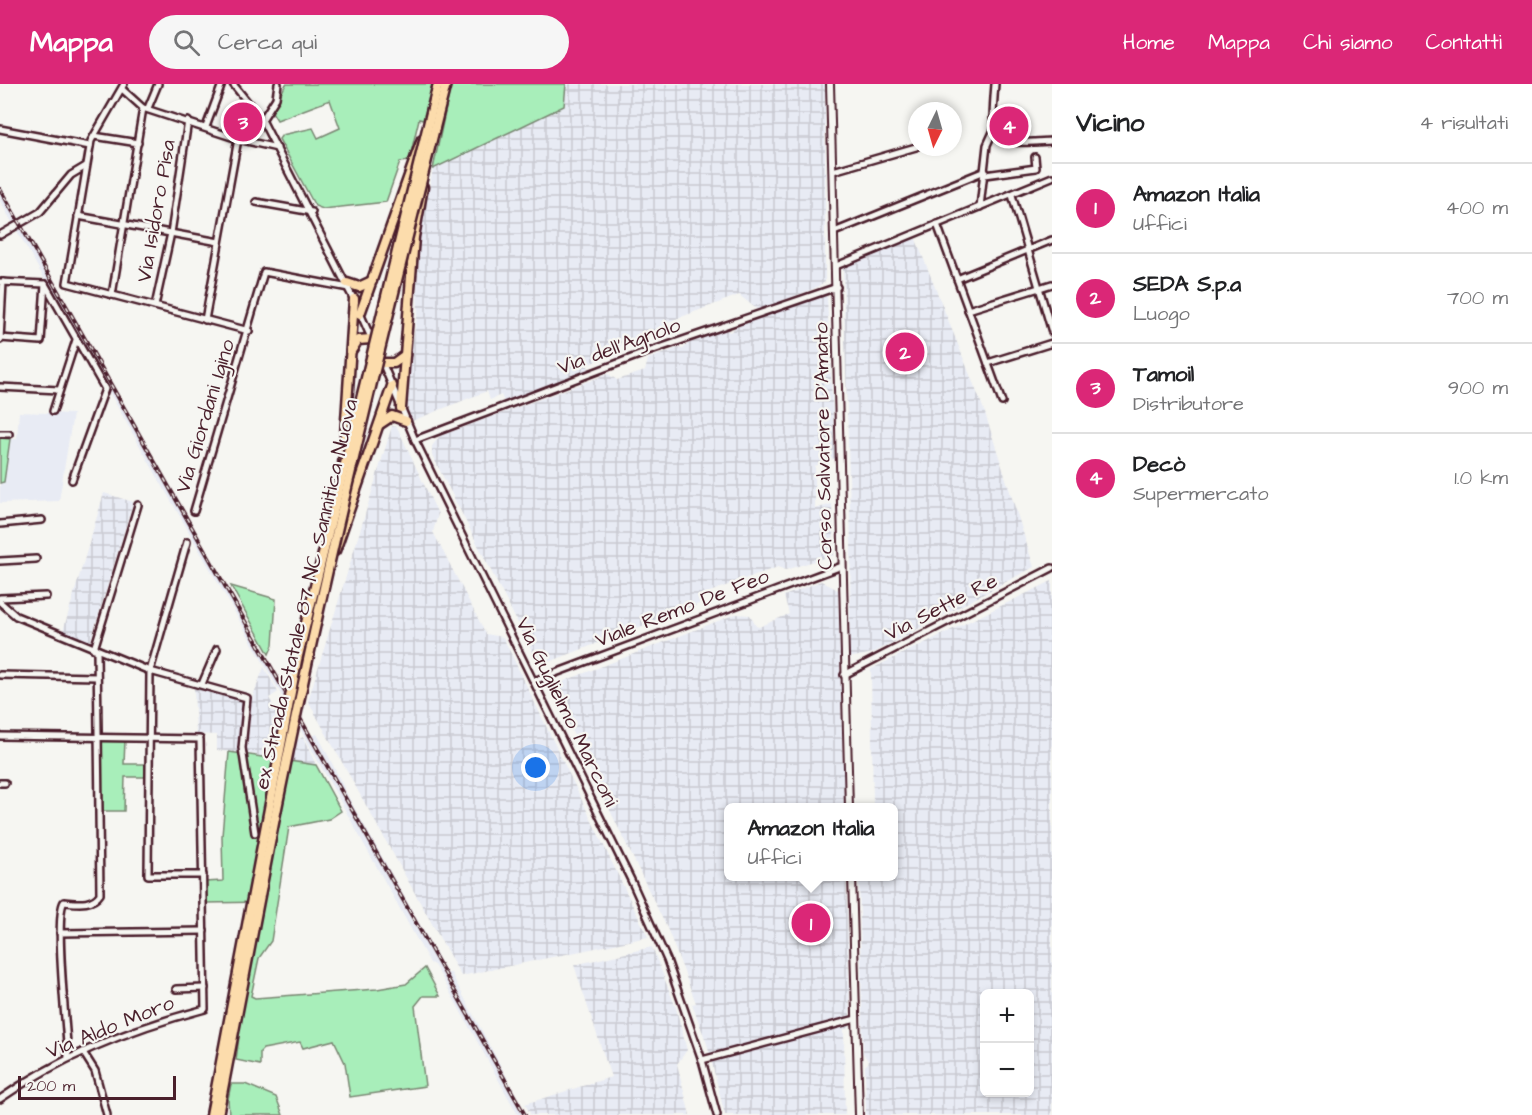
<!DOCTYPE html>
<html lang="it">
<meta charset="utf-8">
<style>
:root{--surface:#fff;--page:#f6f6f6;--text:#202124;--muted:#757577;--line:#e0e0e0;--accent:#db2777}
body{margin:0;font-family:"Architects Daughter",sans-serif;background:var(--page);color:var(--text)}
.controls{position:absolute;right:18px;bottom:18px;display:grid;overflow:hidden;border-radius:9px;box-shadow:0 3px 9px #0003}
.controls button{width:54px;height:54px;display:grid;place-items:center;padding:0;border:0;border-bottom:2px solid var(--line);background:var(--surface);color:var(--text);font:30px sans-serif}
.compass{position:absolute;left:908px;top:18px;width:54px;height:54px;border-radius:50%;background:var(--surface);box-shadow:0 3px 9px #0003;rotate:185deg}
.scale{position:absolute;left:18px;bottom:15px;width:158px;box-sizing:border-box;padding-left:6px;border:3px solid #4a1f2b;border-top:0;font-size:16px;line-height:21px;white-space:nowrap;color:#4a1f2b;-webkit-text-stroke:4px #f6f6f2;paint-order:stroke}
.you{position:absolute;left:536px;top:684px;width:21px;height:21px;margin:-15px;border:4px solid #fff;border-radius:50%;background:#1a73e8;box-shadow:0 0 0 9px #1a73e833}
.badge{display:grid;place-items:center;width:39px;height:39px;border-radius:50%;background:var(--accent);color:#fff;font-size:20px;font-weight:700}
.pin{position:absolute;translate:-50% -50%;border:3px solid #fff;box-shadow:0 2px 6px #0006}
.popup{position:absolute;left:724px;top:719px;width:174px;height:78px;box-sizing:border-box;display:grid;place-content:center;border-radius:9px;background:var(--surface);filter:drop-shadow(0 2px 4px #0005);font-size:20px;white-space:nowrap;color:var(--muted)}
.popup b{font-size:22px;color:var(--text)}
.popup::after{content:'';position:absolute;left:50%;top:100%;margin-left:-12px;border:12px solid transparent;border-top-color:var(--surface)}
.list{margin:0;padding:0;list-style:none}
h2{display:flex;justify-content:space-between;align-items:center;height:78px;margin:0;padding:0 24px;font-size:26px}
h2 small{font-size:20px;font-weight:400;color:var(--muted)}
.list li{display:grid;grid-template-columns:39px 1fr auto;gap:18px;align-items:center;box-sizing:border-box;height:90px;padding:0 24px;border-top:2px solid var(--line)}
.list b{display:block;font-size:22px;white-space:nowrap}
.list p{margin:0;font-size:20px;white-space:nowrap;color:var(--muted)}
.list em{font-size:20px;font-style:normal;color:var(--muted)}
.icon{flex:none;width:33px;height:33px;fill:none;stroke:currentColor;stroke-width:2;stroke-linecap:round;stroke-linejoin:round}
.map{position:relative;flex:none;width:1052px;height:1031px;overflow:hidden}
header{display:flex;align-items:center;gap:36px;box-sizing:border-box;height:84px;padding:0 30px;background:var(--accent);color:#fff}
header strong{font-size:28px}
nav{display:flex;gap:33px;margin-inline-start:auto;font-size:21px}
.search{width:420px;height:54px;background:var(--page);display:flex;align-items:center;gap:15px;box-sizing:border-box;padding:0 21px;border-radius:33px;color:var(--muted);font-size:22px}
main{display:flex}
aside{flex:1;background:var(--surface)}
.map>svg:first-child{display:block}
</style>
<header>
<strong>Mappa</strong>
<div class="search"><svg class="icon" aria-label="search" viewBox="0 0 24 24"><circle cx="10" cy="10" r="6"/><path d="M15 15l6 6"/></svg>Cerca qui</div>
<nav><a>Home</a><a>Mappa</a><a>Chi siamo</a><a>Contatti</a></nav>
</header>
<main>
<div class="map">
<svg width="1052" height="1031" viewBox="0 0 1052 1031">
<defs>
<pattern id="industrial-grid" width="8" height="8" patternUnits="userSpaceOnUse" patternTransform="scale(1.5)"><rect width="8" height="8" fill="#e8ebf4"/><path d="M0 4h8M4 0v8" fill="none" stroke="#c8c9d1"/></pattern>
</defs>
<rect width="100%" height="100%" fill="#f6f6f2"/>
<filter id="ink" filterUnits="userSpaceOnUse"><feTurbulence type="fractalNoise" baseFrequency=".0167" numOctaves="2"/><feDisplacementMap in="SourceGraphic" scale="12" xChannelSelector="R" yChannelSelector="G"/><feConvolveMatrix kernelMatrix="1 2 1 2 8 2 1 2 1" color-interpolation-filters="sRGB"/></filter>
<g filter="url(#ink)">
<g fill="#e8ebf4">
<path d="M0 101 312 652 317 650 325 665 350 716 447 889H451L527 1031H518L441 892 434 881 430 879 258 569 0 117Z"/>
<path d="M19 328 73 330 59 417 0 419V399L4 398 10 355H17Z"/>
</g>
<g fill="url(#industrial-grid)" fill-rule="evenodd">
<path d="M566 0H825V198L813 205 758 226 739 211 668 238 669 243 629 258 624 255 619 265H610L602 274 588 281 589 287 504 318 501 311 490 316 487 307 412 337 407 326 411 267 418 228 415 173 433 85 563 22Z"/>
<path d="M915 153 984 326 1034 483 873 569 849 574 851 461 843 183Z"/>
<path d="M823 211 827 213 835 374 815 382V425L832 420 834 471 785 486 778 483 736 498 702 511 699 520 549 578H541L535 573 432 371V362L440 352 608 290 617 296 645 287 648 275 678 264 683 265 689 259 726 246 730 248 737 242Z"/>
<path d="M392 342 397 343 438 430 433 448 486 550 503 553 648 853 461 892 308 617Z"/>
<path d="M104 409 133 418 90 559 63 547Z"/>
<path d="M821 497 838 506 844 723 728 724V792L846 793 850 932 849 944 844 945 845 1031H725L707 960 692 920 696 919 667 844 559 621 556 606 559 599 736 530 750 531 756 542 759 543 789 530 784 512Z"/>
<path d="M1052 497V1031H866L865 982 869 978 863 969 859 793 894 792V724L873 723 871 585ZM984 910H1030V1008H984Z"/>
<path d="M264 583 278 608 269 614 294 658 303 653 316 681 290 679 247 669 250 620Z"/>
<path d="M194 603 244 618 238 669 217 666V651L196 650Z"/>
<path d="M652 863 676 924 687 966 677 980 690 1031H531L525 1020 611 993 574 881Z"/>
</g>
<g fill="#a8eeba" stroke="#798672" stroke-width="1.5">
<path d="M286 0H432L423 36 419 35 409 77 400 78 386 118 323 125 315 122 279 55 282 51 313 44 318 54 340 44 330 16 277 36 272 28Z"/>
<path d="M451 0H566L564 22 433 85Z"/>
<path d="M0 354 10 355 4 398 0 399Z"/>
<path d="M231 502 276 515 273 561 269 570Z"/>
<path d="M100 656H125L124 680H145V693H125L124 727H100Z"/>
<path d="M229 668 316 681 341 727 329 735 289 743 271 857 259 874 251 912 255 914 377 905 406 900 425 884 440 912H423L415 922 425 1002 350 1013 345 979 334 956 303 964 300 958 263 965 260 968V981L236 976 243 922 263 818 206 819 205 798 223 797 222 752Z"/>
<path d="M231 1000H245L276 1013 283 1031H229L228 1015Z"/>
</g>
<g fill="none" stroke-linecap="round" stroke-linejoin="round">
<defs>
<g id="minor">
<path d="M124 0 91 57 67 199 249 247"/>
<path d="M233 0 262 36 355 218"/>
<path d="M995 0C990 60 991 61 1052 57"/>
<path d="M122 5 143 24 238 55 277 64"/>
<path d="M148 24 158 0"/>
<path d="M262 36 276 14 278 0"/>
<path d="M206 43 222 0"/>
<path d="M0 45 90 62"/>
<path d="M94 52 138 59"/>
<path d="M833 87 916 63"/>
<path d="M985 91 1036 84 1035 73"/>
<path d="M1012 111 1052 248"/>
<path d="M256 118 312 128"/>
<path d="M980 123 987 61 993 48"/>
<path d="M78 132 219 158"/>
<path d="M937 140 1002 318"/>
<path d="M834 148 985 87"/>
<path d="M0 151 40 128 71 91 86 82"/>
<path d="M836 182 1052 93"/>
<path d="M957 195 1052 156"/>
<path d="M0 198 45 200 105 305 72 396"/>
<path d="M112 211 143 24"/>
<path d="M155 222 171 149 188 37"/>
<path d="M968 226 1052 200"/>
<path d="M360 229 372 256"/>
<path d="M205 236 238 55"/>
<path d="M0 254 41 257 45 200"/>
<path d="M0 256 3 198"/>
<path d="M382 278 415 356 631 796 667 876 702 976 717 1031"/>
<path d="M988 279 1052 259"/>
<path d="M0 303 59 306"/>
<path d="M53 327 76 256"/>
<path d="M0 350H9"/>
<path d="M415 356 642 270 837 203"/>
<path d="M194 427 264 188 349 204"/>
<path d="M0 440 42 436"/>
<path d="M187 458 150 587 148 791H203"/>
<path d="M0 477 36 475"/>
<path d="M0 514 46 512"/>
<path d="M0 518 16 532 150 587 247 614 242 664 255 749"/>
<path d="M94 565 138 421"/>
<path d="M0 591 97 593"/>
<path d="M844 591 1052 484"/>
<path d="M534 597 842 482"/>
<path d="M202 600 217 565"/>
<path d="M0 652 200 655 205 925C133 944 61 972 0 1015"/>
<path d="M0 699H5"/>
<path d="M60 849 204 847"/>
<path d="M176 905 205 904"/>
<path d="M83 968 95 987 107 1031"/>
<path d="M68 974C67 950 54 832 64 818 77 819 92 822 100 810L97 566"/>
<path d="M702 976 856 935"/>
</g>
<g id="tertiary">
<path d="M830 0 849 724"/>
<path d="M852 792 859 1031"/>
</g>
<g id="trunk">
<path d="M347 199 359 203 372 197"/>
<path d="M360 230 422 55"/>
<path d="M351 267 358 256 371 255"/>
<path d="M382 279H394L405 271"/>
<path d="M401 324 414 153 423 103"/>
<path d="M380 340 392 332 406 337"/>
<path d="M343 382 354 215"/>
<path d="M335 467 392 302"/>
<path d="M211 1031 255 799"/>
<path d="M218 1031 262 801"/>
</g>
</defs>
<use href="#minor" stroke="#4a1f2b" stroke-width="10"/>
<use href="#tertiary" stroke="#4a1f2b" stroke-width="10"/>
<use href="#trunk" stroke="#4a1f2b" stroke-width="13"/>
<use href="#minor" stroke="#f6f6f2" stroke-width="5"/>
<use href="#tertiary" stroke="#f6f6f2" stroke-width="6"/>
<use href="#trunk" stroke="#fcdcac" stroke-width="8"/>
<defs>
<path id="rail" d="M0 105 525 1031"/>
</defs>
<use href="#rail" stroke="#4a1f2b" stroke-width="4"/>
<use href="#rail" stroke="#f6f6f2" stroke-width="1.5" stroke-dasharray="4.5" stroke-linecap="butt"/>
<defs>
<g id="trunk-bridge">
<path d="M255 799 297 576 438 0"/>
<path d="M262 801C313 532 379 266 446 0"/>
</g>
</defs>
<use href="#trunk-bridge" stroke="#4a1f2b" stroke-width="13" stroke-linecap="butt"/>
<use href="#trunk-bridge" stroke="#fcdcac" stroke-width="8"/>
</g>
</g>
<g text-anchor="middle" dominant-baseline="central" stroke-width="4.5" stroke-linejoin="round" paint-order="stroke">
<g font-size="21" fill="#4a1f2b" stroke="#f6f6f2">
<text transform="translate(156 127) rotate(-80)">Via Isidoro Pisa</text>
<text transform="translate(619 262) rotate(-20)">Via dell'Agnolo</text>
<text transform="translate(205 332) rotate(-73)">Via Giordani Igino</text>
<text transform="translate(823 362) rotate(-91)">Corso Salvatore D'Amato</text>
<text transform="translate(306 510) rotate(-77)">ex Strada Statale 87 NC Sannitica Nuova</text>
<text transform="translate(941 523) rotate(-27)">Via Sette Re</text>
<text transform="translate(682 524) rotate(-21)">Viale Remo De Feo</text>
<text transform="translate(567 628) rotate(64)">Via Guglielmo Marconi</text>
<text transform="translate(110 943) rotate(-22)">Via Aldo Moro</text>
</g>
</g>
</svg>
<div class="controls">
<button>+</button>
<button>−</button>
</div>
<svg class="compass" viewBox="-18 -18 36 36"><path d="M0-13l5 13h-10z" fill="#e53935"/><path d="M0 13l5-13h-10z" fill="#757577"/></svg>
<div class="scale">200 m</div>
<div class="you"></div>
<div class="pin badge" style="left:811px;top:839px">1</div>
<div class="popup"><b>Amazon Italia</b>Uffici</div>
<div class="pin badge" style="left:905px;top:268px">2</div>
<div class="pin badge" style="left:243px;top:38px">3</div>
<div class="pin badge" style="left:1009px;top:42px">4</div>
</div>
<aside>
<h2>Vicino<small>4 risultati</small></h2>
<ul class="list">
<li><span class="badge">1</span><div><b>Amazon Italia</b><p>Uffici</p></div><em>400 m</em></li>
<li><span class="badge">2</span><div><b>SEDA S.p.a</b><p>Luogo</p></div><em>700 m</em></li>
<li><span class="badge">3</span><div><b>Tamoil</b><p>Distributore</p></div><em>900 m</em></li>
<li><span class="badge">4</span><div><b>Decò</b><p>Supermercato</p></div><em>1.0 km</em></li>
</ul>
</aside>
</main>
